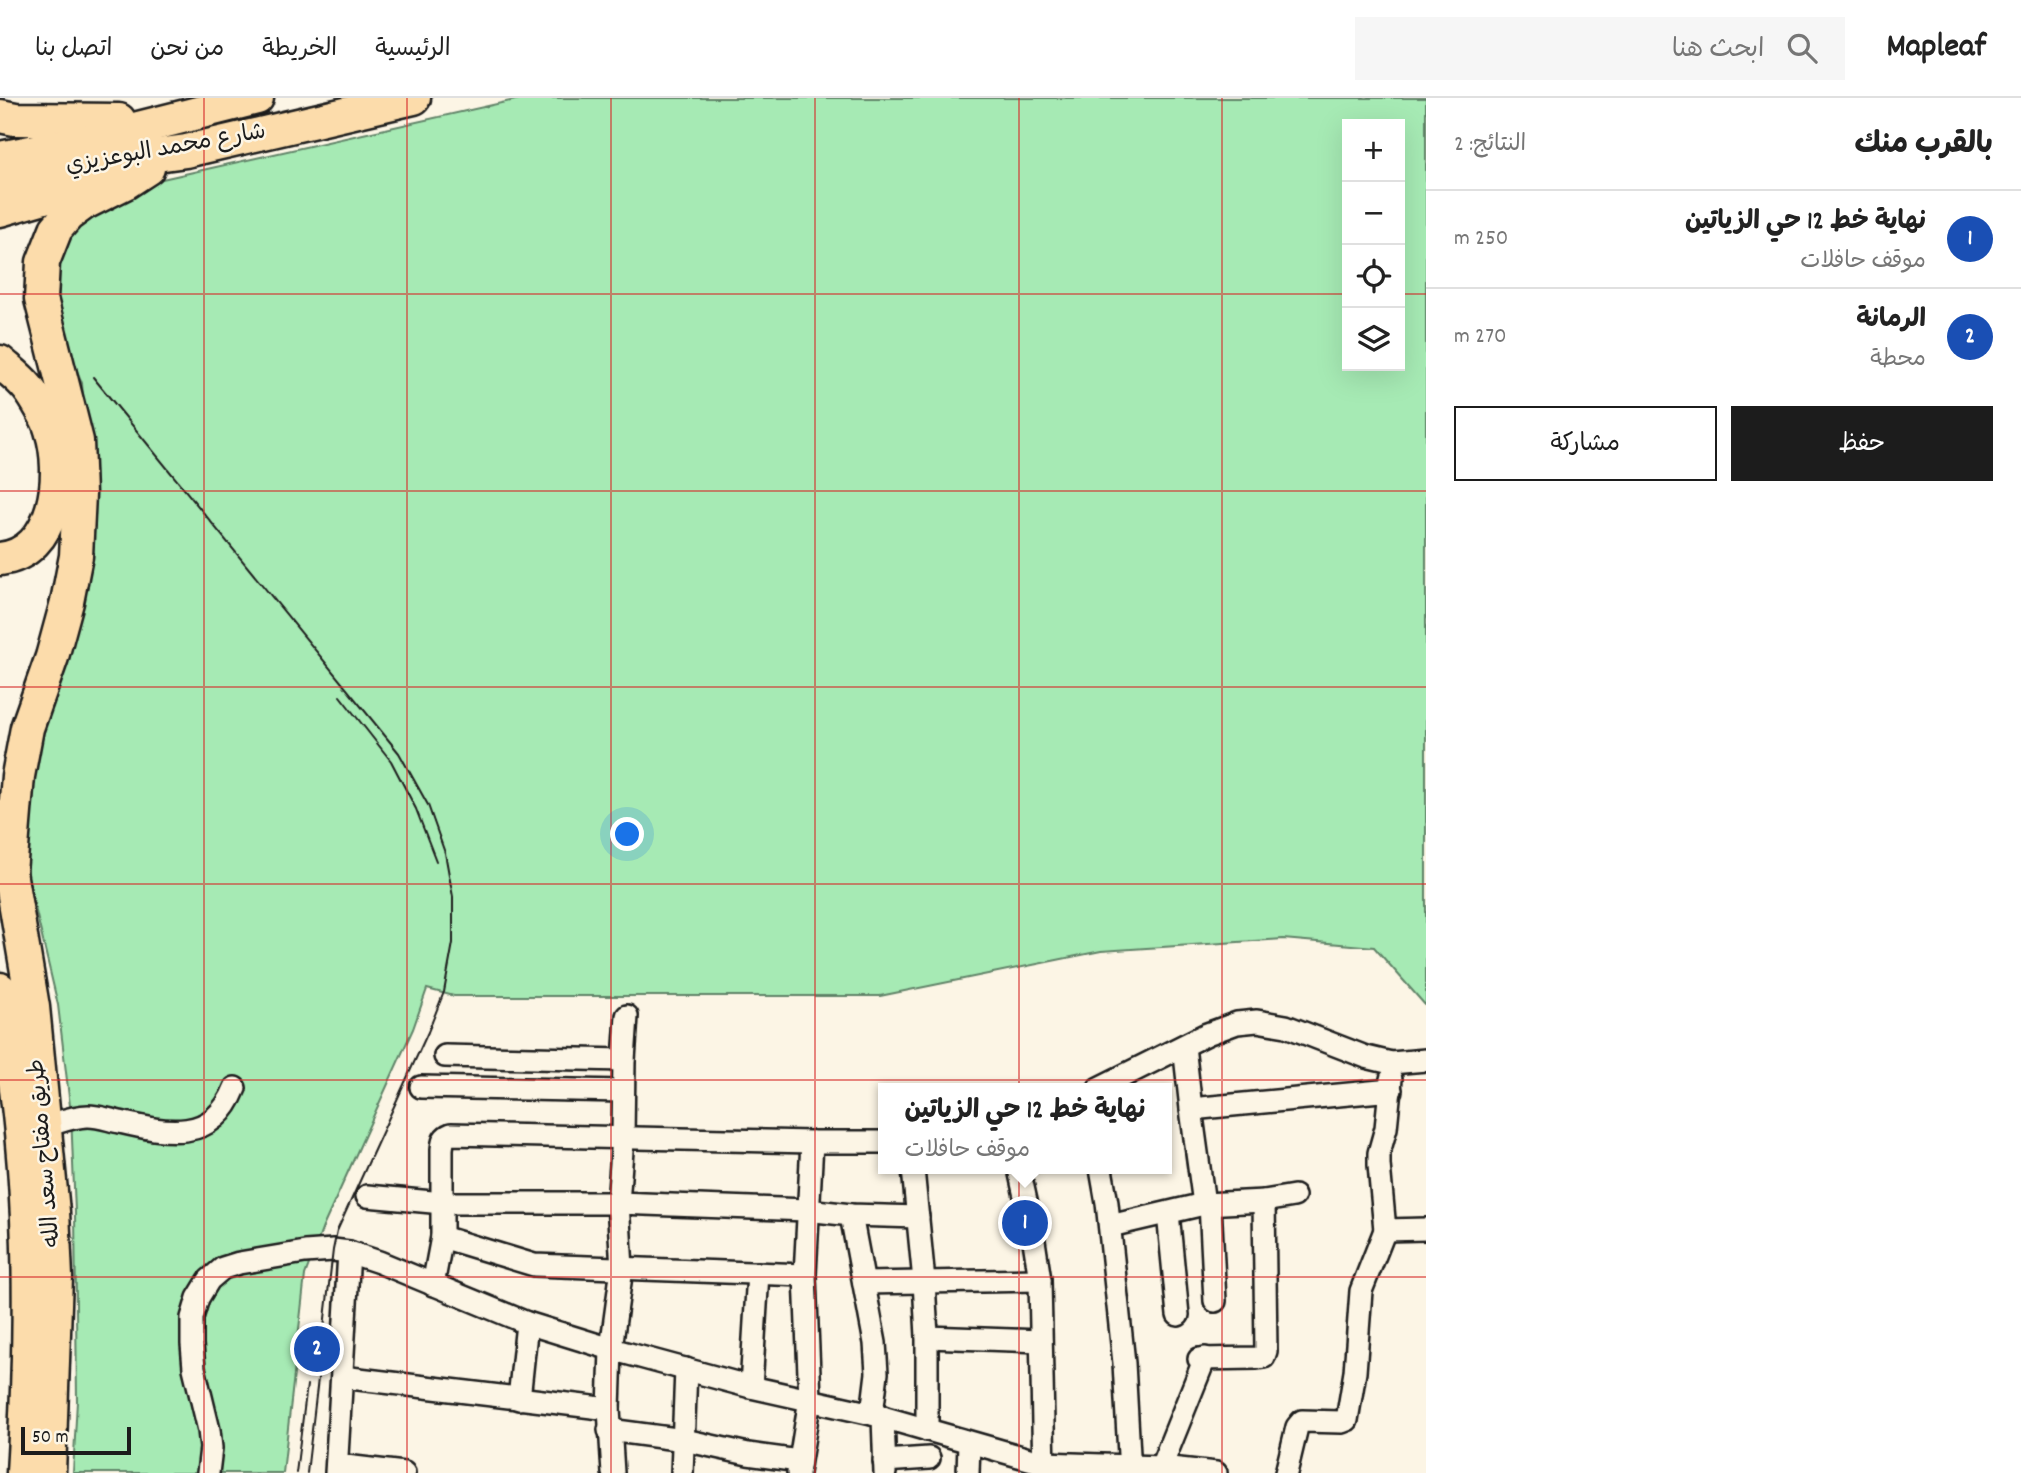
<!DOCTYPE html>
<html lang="ar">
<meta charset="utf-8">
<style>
:root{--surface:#fff;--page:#f6f6f6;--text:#222;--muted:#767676;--line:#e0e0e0;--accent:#1c1c1c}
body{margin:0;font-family:Dekko,"Playpen Sans Arabic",sans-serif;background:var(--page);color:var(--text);direction:rtl}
.controls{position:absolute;right:21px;top:21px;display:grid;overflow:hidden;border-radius:0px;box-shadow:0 7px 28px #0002}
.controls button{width:63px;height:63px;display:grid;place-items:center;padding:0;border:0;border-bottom:2px solid var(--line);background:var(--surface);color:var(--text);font:35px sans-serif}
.scale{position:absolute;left:21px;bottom:18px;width:110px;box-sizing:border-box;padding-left:7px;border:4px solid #1c1c1c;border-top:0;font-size:19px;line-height:24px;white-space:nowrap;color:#1c1c1c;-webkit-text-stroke:5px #fcf5e5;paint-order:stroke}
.you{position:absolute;left:628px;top:737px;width:24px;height:24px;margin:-18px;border:5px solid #fff;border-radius:50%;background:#1a73e8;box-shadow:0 0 0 10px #1a73e833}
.badge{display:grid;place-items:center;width:46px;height:46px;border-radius:50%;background:var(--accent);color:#fff;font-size:23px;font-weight:700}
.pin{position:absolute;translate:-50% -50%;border:4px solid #fff;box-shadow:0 2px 7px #0006}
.popup{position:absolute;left:878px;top:985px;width:294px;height:91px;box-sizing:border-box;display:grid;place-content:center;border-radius:0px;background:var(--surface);filter:drop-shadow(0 2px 5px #0005);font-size:23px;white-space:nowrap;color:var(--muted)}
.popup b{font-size:26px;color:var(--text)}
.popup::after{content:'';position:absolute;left:50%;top:100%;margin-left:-14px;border:14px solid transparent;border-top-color:var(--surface)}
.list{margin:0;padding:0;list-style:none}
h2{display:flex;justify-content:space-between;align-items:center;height:91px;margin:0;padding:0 28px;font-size:30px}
h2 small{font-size:23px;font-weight:400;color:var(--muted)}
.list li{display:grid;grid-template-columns:46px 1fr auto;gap:21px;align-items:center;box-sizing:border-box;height:98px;padding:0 28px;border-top:2px solid var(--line)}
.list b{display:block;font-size:26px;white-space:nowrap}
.list p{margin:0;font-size:23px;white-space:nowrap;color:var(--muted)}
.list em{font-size:23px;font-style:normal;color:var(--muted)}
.actions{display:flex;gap:14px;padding:21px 28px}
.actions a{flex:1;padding:16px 0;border:2px solid var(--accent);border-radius:0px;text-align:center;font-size:24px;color:var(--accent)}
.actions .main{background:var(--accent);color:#fff}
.icon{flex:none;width:38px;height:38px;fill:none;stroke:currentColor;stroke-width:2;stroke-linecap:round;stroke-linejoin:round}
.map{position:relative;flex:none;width:1426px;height:1375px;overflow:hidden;direction:ltr}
header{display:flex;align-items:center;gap:42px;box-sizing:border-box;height:98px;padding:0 35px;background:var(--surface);border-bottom:2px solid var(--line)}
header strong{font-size:33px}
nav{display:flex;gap:38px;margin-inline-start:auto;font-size:24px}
.search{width:490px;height:63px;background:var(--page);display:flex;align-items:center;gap:18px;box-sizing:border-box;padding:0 24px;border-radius:0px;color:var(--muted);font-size:26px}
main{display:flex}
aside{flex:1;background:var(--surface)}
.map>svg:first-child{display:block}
</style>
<header>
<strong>Mapleaf</strong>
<div class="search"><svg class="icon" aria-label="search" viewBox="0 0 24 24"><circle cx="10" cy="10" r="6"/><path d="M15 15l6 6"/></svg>ابحث هنا</div>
<nav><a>الرئيسية</a><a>الخريطة</a><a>من نحن</a><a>اتصل بنا</a></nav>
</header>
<main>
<aside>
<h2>بالقرب منك<small>النتائج: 2</small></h2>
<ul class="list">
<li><span class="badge" style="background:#1a4fb4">1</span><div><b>نهاية خط 12 حي الزياتين</b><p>موقف حافلات</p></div><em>250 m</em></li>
<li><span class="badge" style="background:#1a4fb4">2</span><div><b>الرمانة</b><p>محطة</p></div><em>270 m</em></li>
</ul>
<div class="actions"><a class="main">حفظ</a><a>مشاركة</a></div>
</aside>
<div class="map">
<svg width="1426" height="1375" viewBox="0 0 1426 1375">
<rect width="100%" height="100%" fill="#fcf5e5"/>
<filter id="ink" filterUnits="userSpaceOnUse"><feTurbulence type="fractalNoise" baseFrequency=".0143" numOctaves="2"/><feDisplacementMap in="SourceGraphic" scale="14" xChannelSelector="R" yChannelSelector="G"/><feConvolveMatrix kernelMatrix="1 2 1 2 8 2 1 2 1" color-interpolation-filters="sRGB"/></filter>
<g filter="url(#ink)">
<path fill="#a6eab4" stroke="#618368" stroke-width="2" fill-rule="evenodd" d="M524 0H1426V908L1374 849 1283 841 1101 853 880 898H454L427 891 413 931 323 1129 305 1177 283 1375H73L77 1303 75 1114 71 1016 58 907 22 754 86 341 82 285 54 216 61 136 131 88ZM1347 26H1400V268H1347Z"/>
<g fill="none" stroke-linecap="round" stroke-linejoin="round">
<defs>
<g id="minor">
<path d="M1184 948 1191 1011 1391 992"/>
<path d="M445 958 624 962"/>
<path d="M1391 981 1386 1030 1379 1055V1067L1385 1132 1426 1131"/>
<path d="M421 989 623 993"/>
<path d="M1099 990 1207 936 1237 925 1257 923 1286 928 1366 959 1391 965 1426 962"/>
<path d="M1191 1011 1204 1106"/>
<path d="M46 1028C59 1024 74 1018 88 1018 99 1018 109 1022 120 1024 167 1035 213 1045 235 990"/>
<path d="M913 1071 924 1183 927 1239V1332"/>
<path d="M1019 1071 1032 1130 1040 1182 1044 1375"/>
<path d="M1101 1071 1107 1105 1124 1265 1130 1375"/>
<path d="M367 1098 443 1105H618L807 1112 851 1117 918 1119"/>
<path d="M1210 1105 1215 1203"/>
<path d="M1168 1115 1178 1217"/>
<path d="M851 1117 875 1245 877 1275 872 1316"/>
<path d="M1110 1128 1204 1106 1264 1103 1294 1098"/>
<path d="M442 1139 534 1167 805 1177"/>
<path d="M864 1185 1040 1182"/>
<path d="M433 1187 442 1139V1051C443 1043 443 1039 451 1036L812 1044H883"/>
<path d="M927 1239 1041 1243"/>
<path d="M1199 1261 1257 1260 1264 1259 1266 1253 1264 1103"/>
<path d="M342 1279 609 1311"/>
<path d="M751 1289 758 1175"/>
<path d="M519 1301 527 1225"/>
<path d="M883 1319 885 1375"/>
<path d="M609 1332 684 1342 748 1356 799 1363"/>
<path d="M884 1363 929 1360"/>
<path d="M337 1367 404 1375"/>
<path d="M1161 1369 1205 1260"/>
<path d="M208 1375 211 1350 209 1332 194 1270 192 1246V1220L198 1200 209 1182 223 1170 239 1165 305 1154 333 1152 349 1154 379 1164 527 1225 611 1251 751 1289 872 1316 1043 1365 1161 1369 1216 1375"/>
<path d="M336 1375 349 1154"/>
<path d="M613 1375 609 1311 611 1251 622 1170 618 1105 623 1040 624 962 627 918"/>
<path d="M682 1375 686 1271"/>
<path d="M798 1375 810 1301 805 1177 812 1044"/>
<path d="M968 1375 969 1345"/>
<path d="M1286 1375 1297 1329 1302 1323 1342 1324 1347 1322 1355 1274 1361 1193 1385 1132"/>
</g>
<g id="highway">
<path d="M0 18 15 21 119 22"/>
<path d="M0 60 87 43 257 0"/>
<path d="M0 86 54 71 186 53 414 0"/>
<path d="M0 112 103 82"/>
<path d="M0 264C9 272 20 280 28 290 35 299 48 321 51 332 65 375 57 455 0 461"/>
<path d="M4 754 10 774 33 909 53 1114 56 1179 49 1375"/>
<path d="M10 774 18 678 27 630 52 559 67 504 76 458 79 396 77 343 41 201 43 164 56 131 68 117 83 106 125 85 148 70"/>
<path d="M0 891C6 917 9 944 13 970 33 1104 31 1241 23 1375"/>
</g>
</defs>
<use href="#minor" stroke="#1c1c1c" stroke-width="26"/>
<use href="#highway" stroke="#1c1c1c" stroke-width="37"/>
<use href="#minor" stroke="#fcf5e5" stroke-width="21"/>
<use href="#highway" stroke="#fcdcab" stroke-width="32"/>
<g stroke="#1c1c1c" stroke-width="2">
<path d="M93 279 399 655 428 707 445 755 453 799V845L444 894 428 934 337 1133 333 1152 307 1375"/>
<path d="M340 598 391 663 416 711 436 763"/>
<path d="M296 1375 307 1287"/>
</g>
</g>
</g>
<path fill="none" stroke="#d62828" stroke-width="2" stroke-opacity="0.55" d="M204 0V1375M407 0V1375M611 0V1375M815 0V1375M1019 0V1375M1222 0V1375M0 196H1347M1400 196H1426M0 393H1426M0 589H1426M0 786H1426M0 982H1426M0 1179H1426"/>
<g text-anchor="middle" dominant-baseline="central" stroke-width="5" stroke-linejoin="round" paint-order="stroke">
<g font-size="23" fill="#1c1c1c" stroke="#fcf5e5">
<text transform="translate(166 52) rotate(-10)">شارع محمد البوعزيزي</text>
<text transform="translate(46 1055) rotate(-95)">طريق مفتاح سعد الله</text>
</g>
</g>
</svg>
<div class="controls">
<button>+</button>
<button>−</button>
<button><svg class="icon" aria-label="locate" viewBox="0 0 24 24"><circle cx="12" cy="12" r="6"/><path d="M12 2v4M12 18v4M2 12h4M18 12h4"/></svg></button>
<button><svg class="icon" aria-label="layers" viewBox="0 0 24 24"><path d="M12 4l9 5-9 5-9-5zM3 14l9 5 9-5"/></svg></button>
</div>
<div class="scale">50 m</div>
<div class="you"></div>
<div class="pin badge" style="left:1025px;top:1125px;background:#1a4fb4">1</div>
<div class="popup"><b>نهاية خط 12 حي الزياتين</b>موقف حافلات</div>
<div class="pin badge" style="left:317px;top:1251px;background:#1a4fb4">2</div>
</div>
</main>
